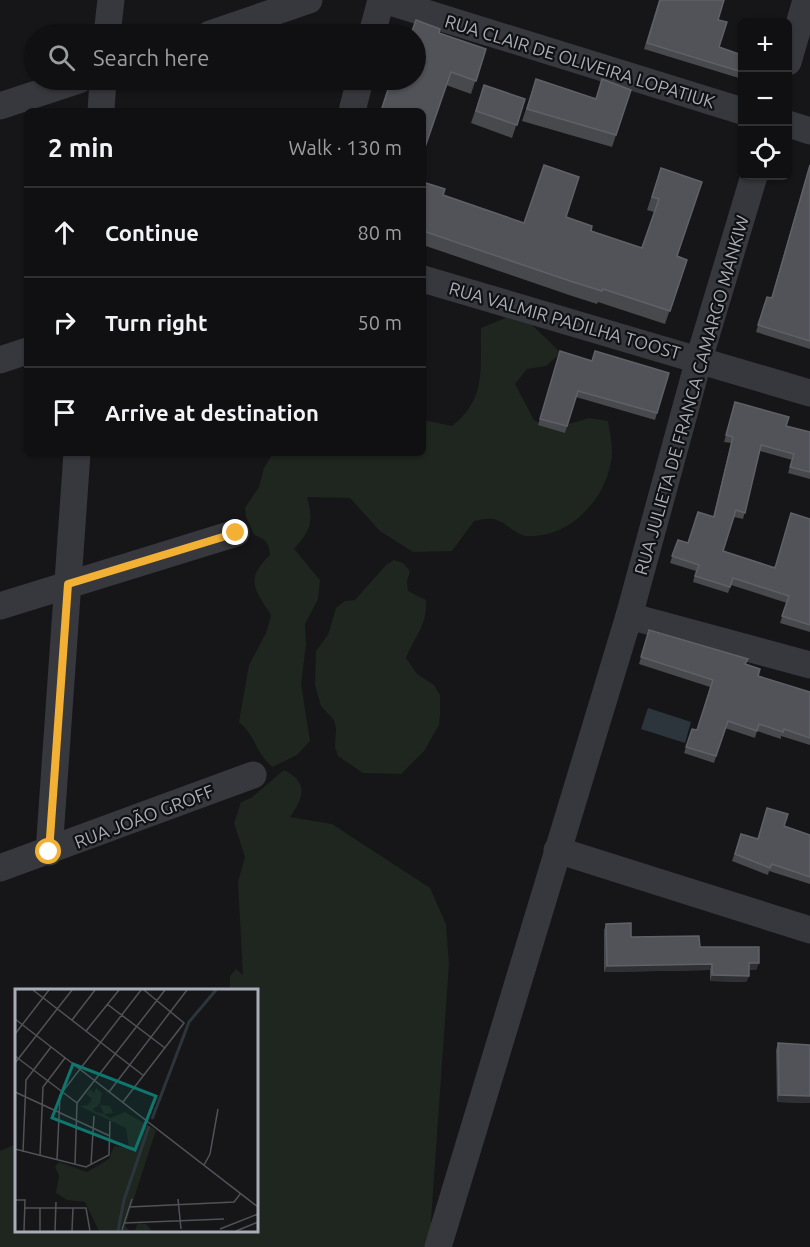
<!DOCTYPE html>
<meta charset="utf-8">
<style>
:root{--surface:#101012;--page:#19191b;--text:#f1f3f6;--muted:#9c9d9f;--line:#303032}
body{margin:0;font-family:Ubuntu,sans-serif;background:var(--page);color:var(--text)}
.controls{position:absolute;right:18px;top:18px;display:grid;overflow:hidden;border-radius:9px;box-shadow:0 2px 4px #0004}
.controls button{width:54px;height:54px;display:grid;place-items:center;padding:0;border:0;border-bottom:2px solid var(--line);background:var(--surface);color:var(--text);font:30px sans-serif}
.stop{position:absolute;width:18px;height:18px;margin:-14px;border:4px solid #f2b134;border-radius:50%;background:#fff}
.stop.end{background:#f2b134;border-color:#fff;box-shadow:0 2px 6px #0008}
.list{margin:0;padding:0;list-style:none}
h2{display:flex;justify-content:space-between;align-items:center;height:78px;margin:0;padding:0 24px;font-size:26px}
h2 small{font-size:20px;font-weight:400;color:var(--muted)}
.list li{display:grid;grid-template-columns:39px 1fr auto;gap:18px;align-items:center;box-sizing:border-box;height:90px;padding:0 24px;border-top:2px solid var(--line)}
.list b{display:block;font-size:22px;white-space:nowrap}
.list em{font-size:20px;font-style:normal;color:var(--muted)}
.icon{flex:none;width:33px;height:33px;fill:none;stroke:currentColor;stroke-width:2;stroke-linecap:round;stroke-linejoin:round}
.map{position:relative;flex:none;width:810px;height:1247px;overflow:hidden}
.search{position:absolute;background:var(--surface);box-shadow:0 2px 4px #0004;left:24px;top:24px;width:402px;height:66px;display:flex;align-items:center;gap:15px;box-sizing:border-box;padding:0 21px;border-radius:33px;color:var(--muted);font-size:22px}
.panel{position:absolute;background:var(--surface);box-shadow:0 2px 4px #0004;left:24px;top:108px;width:402px;height:348px;border-radius:9px}
.map>svg:first-child{display:block}
</style>
<div class="map">
<svg width="810" height="1247" viewBox="0 0 810 1247">
<rect width="100%" height="100%" fill="#161618"/>
<g fill="#1e261f">
<path d="M508 317 529 322 561 353 546 366 527 369 515 384 534 420 552 429 589 418 608 421C610 434 614 449 611 462 604 501 570 537 529 536 515 536 505 520 492 519 487 518 479 520 474 521L452 551 413 552 380 531 350 498 307 497C314 522 311 530 294 549L320 580 318 599 305 624 306 644 301 684 310 741 297 755 272 767C254 750 257 738 239 722L249 665 266 633 271 615C254 589 245 579 270 555 269 543 265 538 254 535L246 517 245 508 259 487 264 468 273 453H423V420L452 426C487 399 480 368 481 328Z"/>
<path d="M394 560 403 563 410 571 407 581 408 591 426 600C428 625 414 637 406 658L417 674 434 685 440 695V715L439 725 424 751 401 774 363 773 338 756 335 747 336 729 334 720 321 706 315 685 316 651 328 635 336 608 345 601 355 600 386 565Z"/>
<path d="M284 770C310 783 303 798 290 817L332 824 430 888 446 924 449 964 431 1220 434 1247H0V1151L16 1144V1230H256V990H230V976L236 969 243 975 238 882 245 857 234 823 241 802 251 798Z"/>
</g>
<path fill="#2c353c" d="M648 708 691 722 685 743 641 729Z"/>
<g fill="none" stroke-linecap="round" stroke-linejoin="round">
<g stroke="#37383d" stroke-width="27">
<path d="M384 0 742 111"/>
<path d="M107 34 111 0"/>
<path d="M210 34 309 0"/>
<path d="M372 34 381 0"/>
<path d="M788 62 806 0"/>
<path d="M0 106 79 80"/>
<path d="M101 111 103 80"/>
<path d="M352 111 360 80"/>
<path d="M788 124 810 131"/>
<path d="M423 279 810 393"/>
<path d="M0 360 27 351"/>
<path d="M0 606 236 533"/>
<path d="M629 616 810 665"/>
<path d="M557 850 810 930"/>
<path d="M49 852 77 453"/>
<path d="M0 868 253 775"/>
<path d="M438 1247 629 616 699 359 754 176"/>
</g>
</g>
<g fill="#47494d">
<path d="M659 0 718 20 719 47 742 55V79L644 49Z"/>
<path d="M439 33 486 49 471 94 446 85Z"/>
<path d="M484 85 525 99 512 138 471 123Z"/>
<path d="M631 90 612 147 522 121 532 91 595 98Z"/>
<path d="M810 164V349L756 332 764 304 771 298Z"/>
<path d="M661 168 677 256 687 260 665 324 598 302 597 304 569 295 423 245V182L443 195 524 223 566 217 591 231 641 248 654 212 647 210Z"/>
<path d="M560 351 657 413 655 420 576 397 565 433 538 425Z"/>
<path d="M735 402 786 426 810 432V479L788 473 792 460 760 451 743 519 734 517 723 551 774 567 810 519V632L780 623 787 603 731 585 728 593 693 582 696 571 670 563 678 540 688 543 713 517 731 443 724 442Z"/>
<path d="M649 630 745 664 758 676 810 692V745L781 736V739L757 731 755 738 725 728 714 763 684 753 692 729 697 730 710 687 639 664Z"/>
<path d="M784 826 810 835V884L769 871 768 875 732 861 741 834 757 839Z"/>
<path d="M606 924 631 937 700 947 759 963 756 970H749V976L746 982 710 981V970L604 972V930Z"/>
<path d="M778 1043 810 1045V1103L777 1102 776 1050Z"/>
</g>
<g fill="#2f3033">
<path d="M749 963H759L756 970H746Z"/>
<path d="M712 964 710 970 604 972 607 966Z"/>
<path d="M712 975 749 976 746 982 710 981Z"/>
<path d="M779 1095 810 1096V1103L777 1102Z"/>
</g>
<g fill="#525359" stroke="#5f6168" stroke-width="1.5">
<path d="M660 0H724L718 20 727 22 719 47 742 55V72L647 43Z"/>
<path d="M416 20 440 29 439 33 486 49 476 81 451 72 423 153V111H381L391 80H416V34H411Z"/>
<path d="M536 79 596 99 602 79 631 90 616 135 527 109Z"/>
<path d="M484 85 525 99 517 125 476 111Z"/>
<path d="M544 165 579 177 566 217 592 226 591 231 642 248 659 199 652 197 661 168 702 182 677 256 687 260 670 311 603 289 602 291 573 282 423 231V182L445 189 443 195 524 223Z"/>
<path d="M810 165V341L758 325 767 297 772 298Z"/>
<path d="M560 351 592 361 595 351 669 373 657 413 578 391 567 426 540 419Z"/>
<path d="M735 402 789 417 786 426 810 432V472L790 467 794 454 761 445 745 513 736 510 723 551 775 568 791 513 810 519V625L782 616 789 596 733 578 730 587 695 576 699 565 672 556 678 540 688 543 698 512 714 517 733 437 726 435Z"/>
<path d="M649 630 748 659 745 664 760 669 758 676 810 692V738L784 729 783 732 759 724 757 731 728 721 716 756 686 747 692 729 697 730 713 680 641 657Z"/>
<path d="M767 808 788 814 784 826 810 835V877L772 864 770 868 735 854 741 834 758 839Z"/>
<path d="M631 923V937L699 936 700 947H759V963H749V976L712 975V964L607 966 606 924Z"/>
<path d="M778 1043 810 1045V1096L779 1095Z"/>
</g>
<g fill="none" stroke-linecap="round" stroke-linejoin="round">
<path stroke="#f2b134" stroke-width="8" d="M49 852 68 584 236 533"/>
</g>
<g text-anchor="middle" dominant-baseline="central" stroke-width="4.5" stroke-linejoin="round" paint-order="stroke">
<g font-size="18" fill="#a8adb8" stroke="#111113">
<text transform="translate(580 61) rotate(17)">RUA CLAIR DE OLIVEIRA LOPATIUK</text>
<text transform="translate(565 320) rotate(16)">RUA VALMIR PADILHA TOOST</text>
<text transform="translate(691 395) rotate(-74)">RUA JULIETA DE FRANCA CAMARGO MANKIW</text>
<text transform="translate(144 816) rotate(-21)">RUA JOÃO GROFF</text>
</g>
</g>
<g transform="translate(15 989)">
<rect width="243" height="243" fill="#161618"/>
<path d="M81 99 87 104 85 115 78 120 81 123 89 125 85 116 95 117 98 124 89 125 95 129 110 123 141 141 110 237 114 241H120L123 234 131 235 137 242H84L70 213 52 211 41 204 44 187 40 178 44 173 72 183 94 170 99 157 114 159 111 139 64 117 73 116 77 110 71 105 75 100 79 104Z" fill="#1e261f"/>
<path fill="none" stroke="#2c353c" stroke-width="3" d="M137 130 174 33 201 1M103 242 109 211 134 137"/>
<path fill="none" stroke="#505258" stroke-width="1.5" d="M18 1 129 87M92 15 150 59M0 30 243 218M57 31 80 1M71 42 104 1M0 45 34 1M0 67 62 114M0 74 57 1M0 103 95 147M94 103 172 1M108 113 169 34 129 1M62 114 150 1M0 160 71 178 94 166 95 132M8 163 11 91 36 58M25 167 28 98 50 69M42 171 45 106 126 1M60 175 62 114M76 175 79 127M189 176 195 165 203 120M163 210 166 240M0 211H10L9 242M114 218 219 213 226 204M9 219H71L75 242M109 234 209 230M205 240 243 225M107 241 117 210M25 242V219M40 242 41 213M57 242 58 219M221 242 243 233"/>
<path fill="#0f766e" fill-opacity="0.15" stroke="#0f766e" stroke-width="3" d="M58 75 141 107 120 161 37 129Z"/>
<rect width="243" height="243" fill="none" stroke="#a8adb8" stroke-width="3"/>
</g>
</svg>
<div class="controls">
<button>+</button>
<button>−</button>
<button><svg class="icon" aria-label="locate" viewBox="0 0 24 24"><circle cx="12" cy="12" r="6"/><path d="M12 2v4M12 18v4M2 12h4M18 12h4"/></svg></button>
</div>
<div class="stop" style="left:49px;top:852px"></div>
<div class="stop end" style="left:236px;top:533px"></div>
<div class="search"><svg class="icon" aria-label="search" viewBox="0 0 24 24"><circle cx="10" cy="10" r="6"/><path d="M15 15l6 6"/></svg>Search here</div>
<section class="panel">
<h2>2 min<small>Walk · 130 m</small></h2>
<ul class="list">
<li><svg class="icon" aria-label="ahead" viewBox="0 0 24 24"><path d="M12 20V5M6 11l6-6 6 6"/></svg><div><b>Continue</b></div><em>80 m</em></li>
<li><svg class="icon" aria-label="right" viewBox="0 0 24 24"><path d="M7 20v-9h11M14 6l5 5-5 5"/></svg><div><b>Turn right</b></div><em>50 m</em></li>
<li><svg class="icon" aria-label="arrive" viewBox="0 0 24 24"><path d="M6 21V4h12l-3 4 3 4H6"/></svg><div><b>Arrive at destination</b></div></li>
</ul>
</section>
</div>
